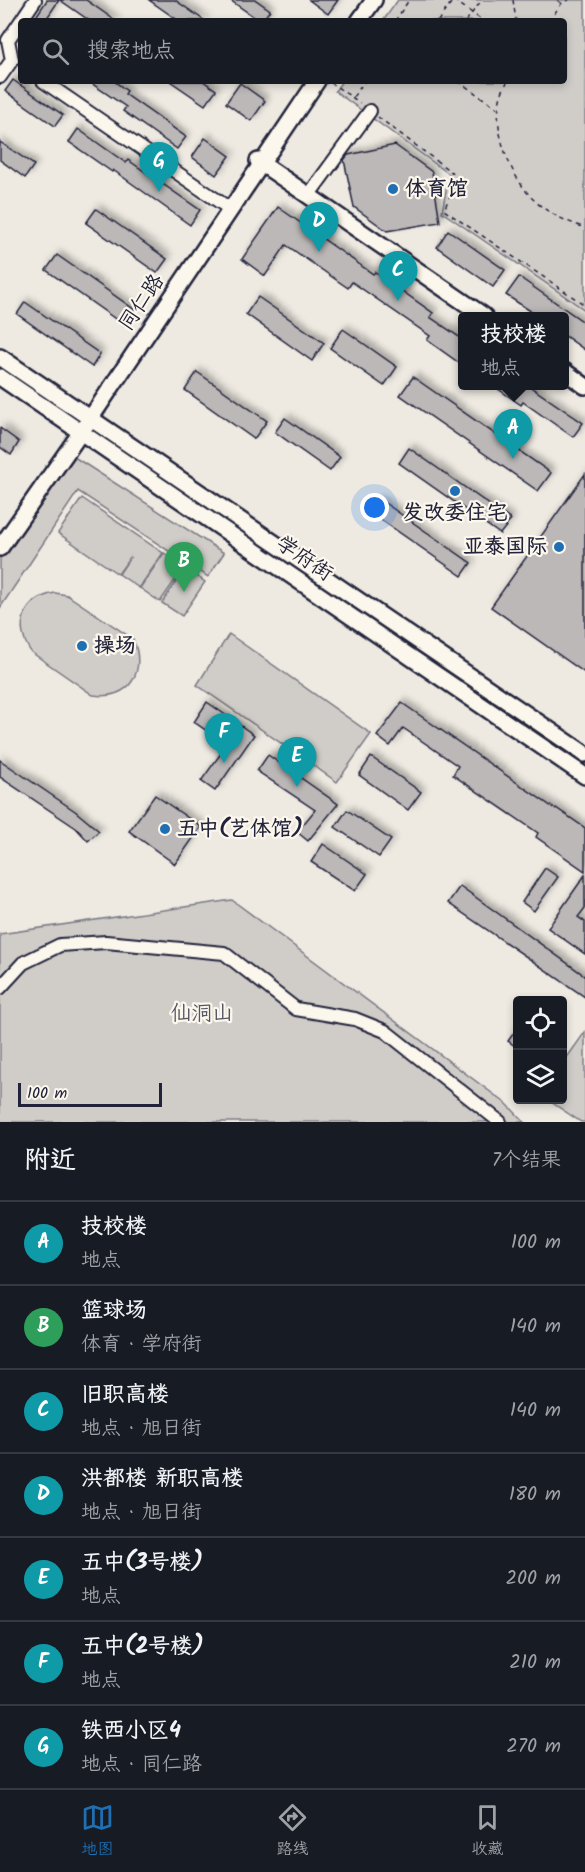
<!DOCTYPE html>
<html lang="zh">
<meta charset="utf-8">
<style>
:root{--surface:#171b24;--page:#20242c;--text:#f1f3f6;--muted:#9ea1a6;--line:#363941;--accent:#1f6fb2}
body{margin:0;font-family:Kalam,"LXGW WenKai TC",sans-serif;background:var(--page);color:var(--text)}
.controls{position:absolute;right:18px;bottom:18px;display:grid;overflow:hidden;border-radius:6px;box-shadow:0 3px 9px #0003}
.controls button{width:54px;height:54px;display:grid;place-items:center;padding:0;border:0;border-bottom:2px solid var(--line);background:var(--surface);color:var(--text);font:30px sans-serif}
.scale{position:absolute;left:18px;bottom:15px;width:144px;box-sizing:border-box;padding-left:6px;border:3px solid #22223b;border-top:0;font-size:16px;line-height:21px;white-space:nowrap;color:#22223b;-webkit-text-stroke:4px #fbf7ec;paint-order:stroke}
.you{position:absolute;left:375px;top:508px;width:21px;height:21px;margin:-15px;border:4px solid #fff;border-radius:50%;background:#1a73e8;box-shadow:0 0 0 9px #1a73e833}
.badge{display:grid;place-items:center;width:39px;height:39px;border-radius:50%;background:var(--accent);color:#fff;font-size:20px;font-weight:700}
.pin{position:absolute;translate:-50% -50px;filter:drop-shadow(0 2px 3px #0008)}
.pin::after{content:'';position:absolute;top:32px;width:21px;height:18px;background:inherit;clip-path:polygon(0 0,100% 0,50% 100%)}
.popup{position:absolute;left:458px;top:312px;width:111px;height:78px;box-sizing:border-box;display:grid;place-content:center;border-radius:6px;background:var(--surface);filter:drop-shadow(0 2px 4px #0005);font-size:20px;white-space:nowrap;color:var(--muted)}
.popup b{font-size:22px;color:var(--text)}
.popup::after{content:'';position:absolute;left:50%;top:100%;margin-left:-12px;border:12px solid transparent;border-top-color:var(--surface)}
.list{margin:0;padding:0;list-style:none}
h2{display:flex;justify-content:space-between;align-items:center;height:78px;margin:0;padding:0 24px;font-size:26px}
h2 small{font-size:20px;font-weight:400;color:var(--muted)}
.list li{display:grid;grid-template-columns:39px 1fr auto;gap:18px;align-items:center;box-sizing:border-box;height:84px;padding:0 24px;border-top:2px solid var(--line)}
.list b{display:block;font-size:22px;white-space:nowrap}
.list p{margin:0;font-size:20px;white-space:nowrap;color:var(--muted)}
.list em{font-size:20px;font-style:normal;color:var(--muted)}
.icon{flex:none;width:33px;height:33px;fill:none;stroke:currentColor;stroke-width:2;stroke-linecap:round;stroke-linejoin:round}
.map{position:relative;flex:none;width:585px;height:1122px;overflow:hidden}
.search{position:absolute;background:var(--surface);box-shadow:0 3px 9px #0003;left:18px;right:18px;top:18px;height:66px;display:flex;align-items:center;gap:15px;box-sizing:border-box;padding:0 21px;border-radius:6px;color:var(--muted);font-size:22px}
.sheet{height:666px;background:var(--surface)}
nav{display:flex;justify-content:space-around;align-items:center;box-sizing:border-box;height:84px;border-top:2px solid var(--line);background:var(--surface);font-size:16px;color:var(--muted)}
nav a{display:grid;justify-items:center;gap:3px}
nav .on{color:var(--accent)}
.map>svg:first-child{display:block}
</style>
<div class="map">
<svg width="585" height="1122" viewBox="0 0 585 1122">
<defs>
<filter id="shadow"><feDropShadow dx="4" dy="-4" stdDeviation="3" flood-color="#0004"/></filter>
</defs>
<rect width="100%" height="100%" fill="#eeeae2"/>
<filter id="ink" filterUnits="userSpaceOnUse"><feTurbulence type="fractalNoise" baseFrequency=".0167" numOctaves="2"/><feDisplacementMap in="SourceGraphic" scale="12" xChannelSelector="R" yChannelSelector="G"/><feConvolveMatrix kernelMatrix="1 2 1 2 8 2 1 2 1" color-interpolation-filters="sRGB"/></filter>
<g filter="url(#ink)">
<g fill="#d0cdc9" stroke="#797882" stroke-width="1.5">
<path d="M398 0H585V310L442 212 449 174 335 91 342 81H564V21H383Z"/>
<path d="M71 455 224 553 208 577 78 491 0 608V557Z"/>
<path d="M82 498 163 553 139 588 119 574 131 556 118 574 58 533Z"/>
<path d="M164 553 184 567 160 602 140 588Z"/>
<path d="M185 568 205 582 182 616 162 603Z"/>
<path d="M55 593 67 595 133 639C147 671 130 701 93 695L31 652C13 625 24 599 55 593Z"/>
<path d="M229 634 371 734 337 782 197 685Z"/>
<path d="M232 900 508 1105 524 1122H0V934Z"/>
<path d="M585 1032V1122H581L548 1100H562L563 1063Z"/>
</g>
<g fill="#bcb8b8" stroke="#22223b" stroke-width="1.5" filter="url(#shadow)">
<path d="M47 0H59L45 21H33Z"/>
<path d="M60 0H86L116 21H90Z"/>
<path d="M149 0H175L205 21H179Z"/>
<path d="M230 0H256L270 10 262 21H260Z"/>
<path d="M309 0H338L328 14Z"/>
<path d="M13 80 63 115 55 126 5 91Z"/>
<path d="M88 81H114L127 91 125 94 186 137 177 149 123 111 126 107Z"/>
<path d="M170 81H203L216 90 205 105Z"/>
<path d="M240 83 265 101 251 121 226 103Z"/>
<path d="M78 129 126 163 128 160 200 210 190 225 113 170 112 172 69 142Z"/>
<path d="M205 138 230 156 216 175 192 157Z"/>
<path d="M0 142 34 165 25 178 0 160Z"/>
<path d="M395 145 432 172 440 222 387 231 354 207 344 160 348 155Z"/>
<path d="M278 207 373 274 375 272 433 313 430 317 462 339V365L427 340 430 336 352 282 348 288 286 245 265 276 242 259Z"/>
<path d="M96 209 167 259 157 273 86 223Z"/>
<path d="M448 230 505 270 493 287 437 247Z"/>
<path d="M57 255 135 310 124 325 46 270Z"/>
<path d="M519 277 585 323V350L564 335V316H538L506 295Z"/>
<path d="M258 297 324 343 312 361 246 314Z"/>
<path d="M25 302 100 354 92 367 17 314Z"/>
<path d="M343 329 397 367 384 386 330 348Z"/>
<path d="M197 372 267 421 254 439 185 390Z"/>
<path d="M413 377 551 473 538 491 400 395Z"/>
<path d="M494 386H529L583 423 573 437 523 402 521 405Z"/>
<path d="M285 418 340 457 330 471 275 432Z"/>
<path d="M0 428 19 442 11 455 0 447Z"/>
<path d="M409 448 511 520 500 534 399 463Z"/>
<path d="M585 474V673L491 607Z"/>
<path d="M379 499 471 563 462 576 370 512Z"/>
<path d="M207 702 254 735 215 791 201 781 227 745 194 722Z"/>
<path d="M402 703 555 809 556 808 585 828V871L536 837 538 833 453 775 458 766 403 728 390 746 377 736Z"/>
<path d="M268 755 338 804 308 841 297 832 315 810 257 771Z"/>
<path d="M371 757 421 792 408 810 359 775Z"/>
<path d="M0 760 75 811 99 831 88 841 76 828 0 777Z"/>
<path d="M155 795 201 827 175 864 129 831Z"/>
<path d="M347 810 391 840 379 857 335 827Z"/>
<path d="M323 844 367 874 355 891 311 862Z"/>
<path d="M545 868 558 877 534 911 522 902Z"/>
<path d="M585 875V908L578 917 585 922V954L548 928Z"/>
<path d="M460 886 585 976V997L448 903Z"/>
<path d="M518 1027V1048L508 1041Z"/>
</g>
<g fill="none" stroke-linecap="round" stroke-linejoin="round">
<defs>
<g id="minor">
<path d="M12 60 8 40 35 0"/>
<path d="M0 77 12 60"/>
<path d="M43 81 230 209"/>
<path d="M308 196 370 111"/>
<path d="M0 988 23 963 60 945 106 942 224 953 296 1009 355 1019 385 1031 500 1122"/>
</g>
<g id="major">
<path d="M359 21 374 0"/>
<path d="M258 161 484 316"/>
<path d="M0 357 585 754"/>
<path d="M564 371 585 386"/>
<path d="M0 377 585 776"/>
<path d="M0 548 90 419 317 81"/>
</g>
</defs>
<use href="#minor" stroke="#22223b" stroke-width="16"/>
<use href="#major" stroke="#22223b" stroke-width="20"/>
<g stroke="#22223b" stroke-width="1.5" stroke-dasharray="4.5 4.5" stroke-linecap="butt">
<path d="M454 0 483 21"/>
<path d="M513 0 516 21"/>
<path d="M557 0 561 3"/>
<path d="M395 21 409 0"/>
<path d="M438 21 453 0"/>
<path d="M466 21 482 0"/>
<path d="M549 21 562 3 569 0"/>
<path d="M388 81H398"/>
<path d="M458 81 497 108"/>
<path d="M508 81C485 114 507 173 533 199 548 214 566 221 585 228"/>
<path d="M330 82 360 103"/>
<path d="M353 97 365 81"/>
<path d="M378 117 454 174 457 179 444 210 585 305"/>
</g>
<use href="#minor" stroke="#fbf7ec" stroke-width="12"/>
<use href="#major" stroke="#fbf7ec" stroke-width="15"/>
</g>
</g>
<g fill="#1f6fb2" stroke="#fbf7ec" stroke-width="2">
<circle cx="393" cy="189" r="6"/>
<circle cx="455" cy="491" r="6"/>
<circle cx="559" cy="547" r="6"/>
<circle cx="82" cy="646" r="6"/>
<circle cx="165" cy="829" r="6"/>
</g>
<g text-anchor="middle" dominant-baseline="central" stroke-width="4.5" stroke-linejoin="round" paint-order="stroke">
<g font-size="21" font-weight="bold" fill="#22223b" stroke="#fbf7ec" text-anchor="start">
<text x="405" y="189">体育馆</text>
<text x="455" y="513" text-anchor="middle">发改委住宅</text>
<text x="547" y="547" text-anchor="end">亚泰国际</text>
<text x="94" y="646">操场</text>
<text x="177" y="829">五中(艺体馆)</text>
</g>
<g font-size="21" fill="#22223b" stroke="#fbf7ec">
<text transform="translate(142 303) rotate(-56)">同仁路</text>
<text transform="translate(304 559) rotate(34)">学府街</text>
</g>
<g font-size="21" fill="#565566" stroke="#fbf7ec">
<text x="202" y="1014">仙洞山</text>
</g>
</g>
</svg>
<div class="controls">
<button><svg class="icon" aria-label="locate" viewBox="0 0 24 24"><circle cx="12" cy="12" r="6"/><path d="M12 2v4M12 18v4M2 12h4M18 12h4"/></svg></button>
<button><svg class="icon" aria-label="layers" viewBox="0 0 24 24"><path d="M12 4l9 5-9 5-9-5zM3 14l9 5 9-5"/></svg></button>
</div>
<div class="scale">100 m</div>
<div class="you"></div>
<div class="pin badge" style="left:513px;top:459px;background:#0f9aa8">A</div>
<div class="popup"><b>技校楼</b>地点</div>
<div class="pin badge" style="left:184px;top:592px;background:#2e9e5b">B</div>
<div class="pin badge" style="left:398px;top:301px;background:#0f9aa8">C</div>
<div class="pin badge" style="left:319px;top:252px;background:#0f9aa8">D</div>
<div class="pin badge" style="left:297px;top:787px;background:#0f9aa8">E</div>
<div class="pin badge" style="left:224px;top:763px;background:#0f9aa8">F</div>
<div class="pin badge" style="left:159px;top:192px;background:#0f9aa8">G</div>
<div class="search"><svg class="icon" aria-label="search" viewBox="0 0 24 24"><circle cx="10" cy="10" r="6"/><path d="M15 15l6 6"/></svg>搜索地点</div>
</div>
<section class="sheet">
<h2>附近<small>7个结果</small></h2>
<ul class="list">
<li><span class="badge" style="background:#0f9aa8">A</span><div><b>技校楼</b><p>地点</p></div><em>100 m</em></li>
<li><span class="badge" style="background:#2e9e5b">B</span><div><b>篮球场</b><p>体育 · 学府街</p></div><em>140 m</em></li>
<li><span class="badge" style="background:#0f9aa8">C</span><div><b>旧职高楼</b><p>地点 · 旭日街</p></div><em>140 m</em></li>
<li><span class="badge" style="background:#0f9aa8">D</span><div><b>洪都楼 新职高楼</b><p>地点 · 旭日街</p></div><em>180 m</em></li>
<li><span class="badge" style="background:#0f9aa8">E</span><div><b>五中(3号楼)</b><p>地点</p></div><em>200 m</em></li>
<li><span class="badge" style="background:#0f9aa8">F</span><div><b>五中(2号楼)</b><p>地点</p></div><em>210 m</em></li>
<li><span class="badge" style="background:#0f9aa8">G</span><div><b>铁西小区4</b><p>地点 · 同仁路</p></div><em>270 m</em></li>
</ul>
</section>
<nav>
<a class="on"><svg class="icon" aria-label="map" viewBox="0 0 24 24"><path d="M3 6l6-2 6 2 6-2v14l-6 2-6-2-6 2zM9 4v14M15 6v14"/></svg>地图</a>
<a><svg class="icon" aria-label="directions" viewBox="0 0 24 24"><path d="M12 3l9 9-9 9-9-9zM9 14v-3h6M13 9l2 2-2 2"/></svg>路线</a>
<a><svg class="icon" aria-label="saved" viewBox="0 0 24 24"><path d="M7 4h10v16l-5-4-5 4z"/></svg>收藏</a>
</nav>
